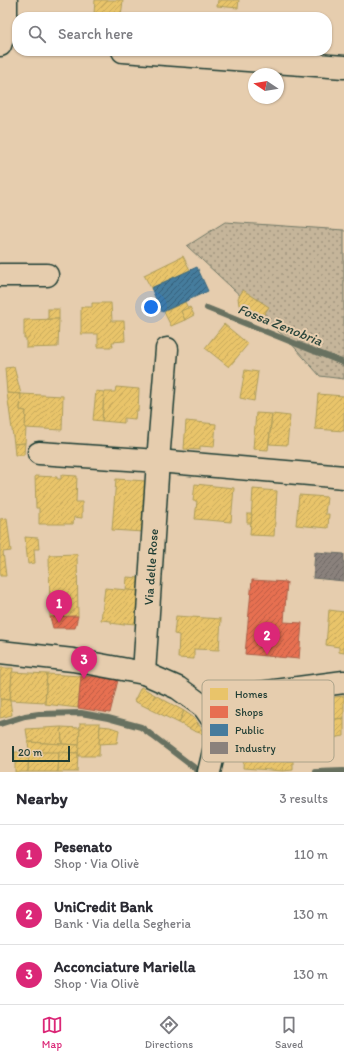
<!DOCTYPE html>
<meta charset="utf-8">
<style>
:root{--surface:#fff;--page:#f7f7f7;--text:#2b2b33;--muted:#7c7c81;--line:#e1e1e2;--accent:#db2777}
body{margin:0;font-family:Itim,sans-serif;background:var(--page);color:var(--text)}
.compass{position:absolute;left:248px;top:68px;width:36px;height:36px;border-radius:50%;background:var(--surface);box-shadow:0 1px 3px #0004;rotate:282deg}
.scale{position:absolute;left:12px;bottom:10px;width:58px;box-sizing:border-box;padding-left:4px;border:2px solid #1f3d34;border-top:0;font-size:11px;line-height:14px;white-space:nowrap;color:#1f3d34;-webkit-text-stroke:3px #e6cdae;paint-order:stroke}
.you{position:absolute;left:151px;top:307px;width:14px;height:14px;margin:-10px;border:3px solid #fff;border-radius:50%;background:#1a73e8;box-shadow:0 0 0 6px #1a73e833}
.badge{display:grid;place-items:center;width:26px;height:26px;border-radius:50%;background:var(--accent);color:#fff;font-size:13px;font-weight:700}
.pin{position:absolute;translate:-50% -33px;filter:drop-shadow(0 1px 2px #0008)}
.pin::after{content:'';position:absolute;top:21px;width:14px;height:12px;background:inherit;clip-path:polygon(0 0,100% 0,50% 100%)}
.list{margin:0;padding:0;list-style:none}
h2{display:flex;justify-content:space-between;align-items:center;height:52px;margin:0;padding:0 16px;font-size:17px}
h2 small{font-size:13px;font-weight:400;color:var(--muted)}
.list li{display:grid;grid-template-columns:26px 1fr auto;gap:12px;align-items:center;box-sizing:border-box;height:60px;padding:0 16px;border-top:1px solid var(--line)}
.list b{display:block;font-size:15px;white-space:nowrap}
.list p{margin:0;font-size:13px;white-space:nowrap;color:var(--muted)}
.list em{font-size:13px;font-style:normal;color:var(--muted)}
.icon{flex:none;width:22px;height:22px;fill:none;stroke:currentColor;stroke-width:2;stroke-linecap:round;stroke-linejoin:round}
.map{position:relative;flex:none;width:344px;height:772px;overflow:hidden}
.search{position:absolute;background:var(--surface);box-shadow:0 1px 3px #0004;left:12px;right:12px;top:12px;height:44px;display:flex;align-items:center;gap:10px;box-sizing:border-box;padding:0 14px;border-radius:16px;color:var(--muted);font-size:15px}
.sheet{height:232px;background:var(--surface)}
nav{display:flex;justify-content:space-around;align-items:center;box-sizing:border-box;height:56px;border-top:1px solid var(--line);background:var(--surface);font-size:11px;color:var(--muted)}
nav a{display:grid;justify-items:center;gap:2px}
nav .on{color:var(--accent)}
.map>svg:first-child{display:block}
</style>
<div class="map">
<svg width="344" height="772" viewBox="0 0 344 772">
<defs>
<pattern id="grass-dots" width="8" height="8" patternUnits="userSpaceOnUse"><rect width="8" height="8" fill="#c5b59a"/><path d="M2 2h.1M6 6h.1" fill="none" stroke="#9f947e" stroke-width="1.8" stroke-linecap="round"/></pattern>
<pattern id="homes-hatch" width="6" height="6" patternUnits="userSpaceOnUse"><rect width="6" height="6" fill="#e9c46a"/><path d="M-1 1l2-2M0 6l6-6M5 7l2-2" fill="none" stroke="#c7a95c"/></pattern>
<pattern id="shops-hatch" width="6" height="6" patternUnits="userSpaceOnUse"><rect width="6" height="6" fill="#e76f51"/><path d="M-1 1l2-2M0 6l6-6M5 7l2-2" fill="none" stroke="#bb5c44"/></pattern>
<pattern id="public-hatch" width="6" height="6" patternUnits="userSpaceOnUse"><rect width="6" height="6" fill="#457b9d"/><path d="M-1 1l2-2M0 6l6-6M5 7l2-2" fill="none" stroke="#36617a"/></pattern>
<pattern id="industry-hatch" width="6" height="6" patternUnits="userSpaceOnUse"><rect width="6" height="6" fill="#8a817c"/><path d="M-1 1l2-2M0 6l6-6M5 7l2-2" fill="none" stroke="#706b66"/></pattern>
</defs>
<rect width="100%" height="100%" fill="#e6cdae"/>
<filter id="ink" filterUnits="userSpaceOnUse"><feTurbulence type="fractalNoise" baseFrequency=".025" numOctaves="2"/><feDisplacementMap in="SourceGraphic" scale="8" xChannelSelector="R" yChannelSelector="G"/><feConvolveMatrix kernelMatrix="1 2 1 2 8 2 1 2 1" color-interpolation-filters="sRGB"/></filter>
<g filter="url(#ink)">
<path fill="url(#grass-dots)" stroke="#727967" d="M225 222 344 230V379L320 376 289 341 187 246Z"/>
<g fill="url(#homes-hatch)" stroke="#ac9c5a">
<path d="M95 0H123L121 17H102V15L94 14Z"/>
<path d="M218 0H239L238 8 217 6Z"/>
<path d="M183 256 190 270 151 288 144 275Z"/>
<path d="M243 290 269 307 260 320 239 305 238 298Z"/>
<path d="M185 302 188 308 181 311 185 320 171 326 164 312Z"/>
<path d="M92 303H111L112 321H124L125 341 112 342 113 347H98V334H81V307H92Z"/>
<path d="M190 307 194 315 185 320 181 311Z"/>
<rect x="48" y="309" width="11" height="10"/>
<path d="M59 319 58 347 26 348V338H24V320Z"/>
<path d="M224 324 248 344 229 367 205 348Z"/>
<path d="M14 367 21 394 7 393 5 368Z"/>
<path d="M245 370 258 372 254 401 240 398Z"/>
<path d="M116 387 139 389 138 411H136L135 419 124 418V423L102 421 104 392H115Z"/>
<path d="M96 391 104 392 102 421 93 420Z"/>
<path d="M7 393 21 394 20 410 26 411 25 428H26L25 443 14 444Z"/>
<path d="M21 394 63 396 62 430 25 428 26 411 20 410Z"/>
<path d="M318 394 344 396V431L315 429Z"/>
<path d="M256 413 272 414 268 450 253 449Z"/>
<path d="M272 414 290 416 287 445 269 444Z"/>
<path d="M186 421 216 424 214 447 200 446V450L184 449Z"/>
<path d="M25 443 24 455H15L14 444Z"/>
<path d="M61 475 77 476 76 502H82V518L74 517 73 524H39V508H36L35 476 57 477V479H61Z"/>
<path d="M116 479 146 481 143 532 112 530Z"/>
<path d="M195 484 234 488 231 522 195 519 197 501H193Z"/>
<path d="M253 489 277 491 274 536 250 535Z"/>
<path d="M299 495 327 497 325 514H329L328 528 296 525Z"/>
<path d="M247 514H252L251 523H247Z"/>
<path d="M7 518 11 551 3 552 6 576H0V519Z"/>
<path d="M25 537 38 538 39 549H34L35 563 28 564Z"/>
<path d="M77 554 78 616 50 617 49 555Z"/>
<path d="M127 577 140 578 139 591 126 590Z"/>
<path d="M105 588 139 591 136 624 124 623V625L111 623V621L101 620Z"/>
<path d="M329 610 344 612V653L339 652V647L326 645Z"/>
<path d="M176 616 221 619 219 650 194 649V659L178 658 179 635 174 634Z"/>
<path d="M0 668H13L10 700 0 699Z"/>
<path d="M12 672 47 674 45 702 10 700Z"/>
<path d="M47 674 81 676 78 708 45 704Z"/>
<path d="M141 687 155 695 148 708 134 701Z"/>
<path d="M155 695 184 711 179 723 148 708Z"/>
<path d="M344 696V718L320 721 318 699Z"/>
<path d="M0 699 10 700 12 715 0 718Z"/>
<path d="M184 711 193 717 198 723 194 731 179 723Z"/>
<path d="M344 718V736L332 738 329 720Z"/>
<path d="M80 723H100L99 756H78Z"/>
<path d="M198 723 203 732V734L194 731Z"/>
<path d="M100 726 110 727 119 730 117 743 99 744Z"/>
<path d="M61 727 80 728 79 745 62 744Z"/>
<path d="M61 727 62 744 28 742 26 729Z"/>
<path d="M245 734 286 738 283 771 243 768Z"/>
<path d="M28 742 79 745 78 753 29 752Z"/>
<path d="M15 752H29L28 772H15Z"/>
<path d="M29 752H59L58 772H28Z"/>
<path d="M59 752 78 753 77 772H58Z"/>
<path d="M284 761H293V770L283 771Z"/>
</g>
<g fill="url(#shops-hatch)" stroke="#ab6048">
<path d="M252 580 287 582 284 622 302 623 299 659 245 654Z"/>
<path d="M78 616 75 628H53L50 617Z"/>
<path d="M81 676 98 677 118 680 110 713 78 708Z"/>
</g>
<path fill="url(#public-hatch)" stroke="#3a687e" d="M197 267 208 291 162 312 151 288Z"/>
<path fill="url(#industry-hatch)" stroke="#6a6d66" d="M315 552 344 554V581L313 578Z"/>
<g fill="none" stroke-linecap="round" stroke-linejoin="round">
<g stroke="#677160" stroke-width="6">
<path d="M15 38H17"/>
<path d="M207 308 344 363"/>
<path d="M0 724 25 716 39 714 81 713 108 718 141 727 200 772"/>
<path d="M316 772 344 771"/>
</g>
<defs>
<g id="minor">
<path d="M0 45 6 27V0"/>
<path d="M123 51 344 67"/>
<path d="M0 275H47"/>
<path d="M39 453 158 461 344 477"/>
<path d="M144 673 158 461 167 349"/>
</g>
<g id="tertiary">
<path d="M0 652 73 660 144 673 178 688 204 707 215 723V747L209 772"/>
<path d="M204 707 228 697 344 682"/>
</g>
</defs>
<use href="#minor" stroke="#1f3d34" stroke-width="25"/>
<use href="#tertiary" stroke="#1f3d34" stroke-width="25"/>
<use href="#minor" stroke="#e6cdae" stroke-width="22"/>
<use href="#tertiary" stroke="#e6cdae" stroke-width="22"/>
</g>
</g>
<g text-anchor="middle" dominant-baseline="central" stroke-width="4" stroke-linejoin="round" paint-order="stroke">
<g font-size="13" fill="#1f3d34" stroke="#e6cdae">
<text transform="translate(151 567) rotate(-86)">Via delle Rose</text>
</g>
<g font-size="14" font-style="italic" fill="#2b463b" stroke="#e6cdae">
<text transform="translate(280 325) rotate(22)">Fossa Zenobria</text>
</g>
</g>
<rect x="202" y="680" width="132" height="82" rx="6" fill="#e6cdae" stroke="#aaa289" stroke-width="1"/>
<rect x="210" y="688" width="18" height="12" fill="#e9c46a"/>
<rect x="210" y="706" width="18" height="12" fill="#e76f51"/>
<rect x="210" y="724" width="18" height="12" fill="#457b9d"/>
<rect x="210" y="742" width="18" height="12" fill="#8a817c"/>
<g font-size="11" fill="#1f3d34">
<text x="235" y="698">Homes</text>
<text x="235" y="716">Shops</text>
<text x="235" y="734">Public</text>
<text x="235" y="752">Industry</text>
</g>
</svg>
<svg class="compass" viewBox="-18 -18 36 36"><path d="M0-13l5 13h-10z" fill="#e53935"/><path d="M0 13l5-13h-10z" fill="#7c7c81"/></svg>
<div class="scale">20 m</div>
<div class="you"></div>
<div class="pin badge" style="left:59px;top:623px">1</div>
<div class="pin badge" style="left:267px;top:655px">2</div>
<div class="pin badge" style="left:84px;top:679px">3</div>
<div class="search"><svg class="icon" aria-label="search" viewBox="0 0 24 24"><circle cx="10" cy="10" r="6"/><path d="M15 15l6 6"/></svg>Search here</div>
</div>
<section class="sheet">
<h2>Nearby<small>3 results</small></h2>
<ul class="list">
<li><span class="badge">1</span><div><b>Pesenato</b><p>Shop · Via Olivè</p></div><em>110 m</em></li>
<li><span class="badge">2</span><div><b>UniCredit Bank</b><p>Bank · Via della Segheria</p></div><em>130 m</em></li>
<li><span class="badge">3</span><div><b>Acconciature Mariella</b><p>Shop · Via Olivè</p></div><em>130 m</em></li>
</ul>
</section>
<nav>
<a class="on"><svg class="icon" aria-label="map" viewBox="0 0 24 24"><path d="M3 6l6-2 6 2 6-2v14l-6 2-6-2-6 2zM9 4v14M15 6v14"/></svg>Map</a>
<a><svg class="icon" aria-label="directions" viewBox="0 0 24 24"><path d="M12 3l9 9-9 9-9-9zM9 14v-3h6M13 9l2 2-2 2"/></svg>Directions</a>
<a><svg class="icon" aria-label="saved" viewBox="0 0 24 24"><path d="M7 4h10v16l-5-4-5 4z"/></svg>Saved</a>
</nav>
